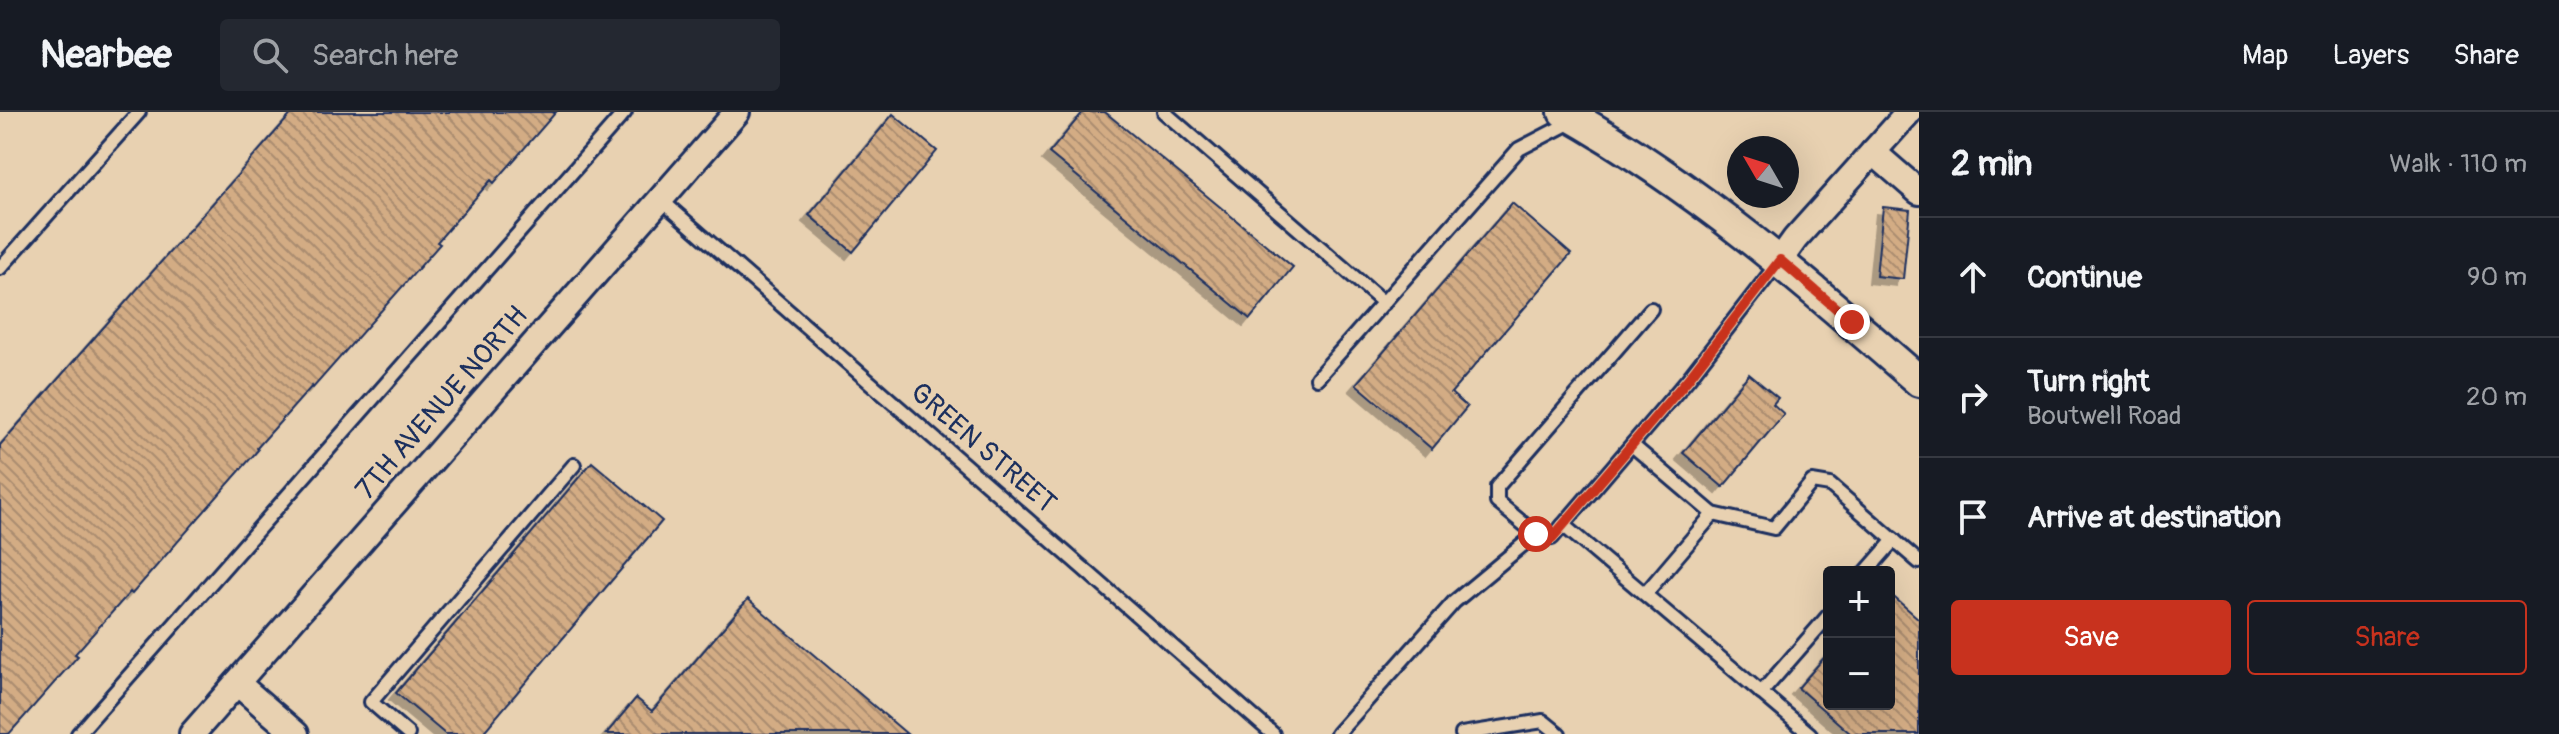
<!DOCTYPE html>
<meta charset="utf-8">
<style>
:root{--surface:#171b24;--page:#242831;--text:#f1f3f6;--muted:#9ea1a6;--line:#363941;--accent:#c8321e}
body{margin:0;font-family:Pangolin,sans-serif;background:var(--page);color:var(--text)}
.controls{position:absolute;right:24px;bottom:24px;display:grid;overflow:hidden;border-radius:8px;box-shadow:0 8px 32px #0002}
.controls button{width:72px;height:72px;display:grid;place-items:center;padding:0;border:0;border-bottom:2px solid var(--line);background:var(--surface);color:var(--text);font:40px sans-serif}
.compass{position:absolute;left:1727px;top:24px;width:72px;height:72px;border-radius:50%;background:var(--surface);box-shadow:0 8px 32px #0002;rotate:309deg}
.stop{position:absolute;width:24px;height:24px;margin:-18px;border:6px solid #c8321e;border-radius:50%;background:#fff}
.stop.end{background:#c8321e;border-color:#fff;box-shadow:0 2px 8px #0008}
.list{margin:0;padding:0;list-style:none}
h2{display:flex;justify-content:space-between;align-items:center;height:104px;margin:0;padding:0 32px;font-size:34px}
h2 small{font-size:26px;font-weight:400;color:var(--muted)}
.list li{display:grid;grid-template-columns:52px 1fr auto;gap:24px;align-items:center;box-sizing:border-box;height:120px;padding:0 32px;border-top:2px solid var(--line)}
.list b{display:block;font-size:30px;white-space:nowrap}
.list p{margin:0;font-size:26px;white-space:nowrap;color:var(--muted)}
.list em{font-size:26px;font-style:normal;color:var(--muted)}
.actions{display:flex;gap:16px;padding:24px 32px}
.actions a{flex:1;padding:18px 0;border:2px solid var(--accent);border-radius:8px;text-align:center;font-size:28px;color:var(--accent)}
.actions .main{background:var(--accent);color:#fff}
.icon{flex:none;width:44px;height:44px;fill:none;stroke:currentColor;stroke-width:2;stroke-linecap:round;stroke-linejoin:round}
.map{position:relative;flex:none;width:1919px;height:622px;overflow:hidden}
header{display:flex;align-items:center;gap:48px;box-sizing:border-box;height:112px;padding:0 40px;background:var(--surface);border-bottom:2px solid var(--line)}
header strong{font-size:38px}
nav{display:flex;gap:44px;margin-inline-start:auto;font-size:28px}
.search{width:560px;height:72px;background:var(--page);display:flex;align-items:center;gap:20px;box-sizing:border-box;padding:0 28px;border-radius:8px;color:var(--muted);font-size:30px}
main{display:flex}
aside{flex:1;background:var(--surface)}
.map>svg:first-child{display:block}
</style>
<header>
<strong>Nearbee</strong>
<div class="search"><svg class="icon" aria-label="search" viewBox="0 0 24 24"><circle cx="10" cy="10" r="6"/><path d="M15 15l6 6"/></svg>Search here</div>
<nav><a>Map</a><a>Layers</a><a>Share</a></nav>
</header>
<main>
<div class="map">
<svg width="1919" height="622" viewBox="0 0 1919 622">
<defs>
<pattern id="building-back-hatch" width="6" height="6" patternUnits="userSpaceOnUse" patternTransform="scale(2)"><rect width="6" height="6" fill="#d3ac84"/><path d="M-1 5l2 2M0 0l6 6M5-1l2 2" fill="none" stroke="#aa8c6f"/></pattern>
<filter id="shadow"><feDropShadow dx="-7" dy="7" stdDeviation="0" flood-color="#0004"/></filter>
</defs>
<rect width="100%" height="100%" fill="#e8d1b1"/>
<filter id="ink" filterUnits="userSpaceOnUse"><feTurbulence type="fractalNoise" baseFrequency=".0125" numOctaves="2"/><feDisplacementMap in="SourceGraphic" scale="16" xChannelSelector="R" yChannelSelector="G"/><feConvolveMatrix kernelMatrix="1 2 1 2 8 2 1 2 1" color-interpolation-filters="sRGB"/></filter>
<g filter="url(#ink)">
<g fill="url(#building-back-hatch)" stroke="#1b2f5e" stroke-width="2" filter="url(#shadow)">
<path d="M293 0H556L494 71 491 68 437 130 440 132 313 276 312 274 257 336 258 338 132 482 130 480 75 542 78 544 9 622H0V333Z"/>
<path d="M1083 0H1105L1293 155 1250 207 1049 41Z"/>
<path d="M893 2 937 39 853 140 809 103Z"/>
<path d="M1512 91 1571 142 1451 281 1467 295 1432 337 1356 272Z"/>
<path d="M1883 95 1910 98 1903 167 1876 164Z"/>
<path d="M1749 262 1778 286 1773 292 1784 302 1723 375 1683 341Z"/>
<path d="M592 350 662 409 482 622H445L396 581Z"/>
<path d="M1889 481 1919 507V622H1851L1798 576 1829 540V592H1889Z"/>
<path d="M748 487 907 622H606L636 586 652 599Z"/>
</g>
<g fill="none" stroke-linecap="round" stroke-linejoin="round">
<defs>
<g id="service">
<path d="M1164 0 1384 191"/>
<path d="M661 88 1273 622"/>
<path d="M0 156 139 0"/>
<path d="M1651 197 1497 375V390L1542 427 1552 426 1688 267 1778 151"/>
<path d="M1317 266 1519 37 1573 9"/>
<path d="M1632 333 1713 402 1774 416 1812 370 1830 373 1919 450"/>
<path d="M1563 413 1810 622"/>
<path d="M1866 460 1894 428"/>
<path d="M1645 482 1713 402"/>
<path d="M1761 581 1829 503"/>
<path d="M78 622 625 0"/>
<path d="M408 622 371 590 574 353"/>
<path d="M1337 622 1454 490 1536 422"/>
<path d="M1462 622 1543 609 1559 622"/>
</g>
<g id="minor">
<path d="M1873 40 1919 80"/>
<path d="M1780 148 1795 127 1909 0"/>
<path d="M237 571 296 622"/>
<path d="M192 622 737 0"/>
</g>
<path id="tertiary" d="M1564 0C1694 73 1807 171 1919 269"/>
</defs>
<use href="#service" stroke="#1b2f5e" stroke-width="18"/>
<use href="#minor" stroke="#1b2f5e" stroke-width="30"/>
<use href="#tertiary" stroke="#1b2f5e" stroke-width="36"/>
<use href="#service" stroke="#e8d1b1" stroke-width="12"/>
<use href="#minor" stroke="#e8d1b1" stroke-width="24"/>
<use href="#tertiary" stroke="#e8d1b1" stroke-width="30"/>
</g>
</g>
<g fill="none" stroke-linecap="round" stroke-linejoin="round" filter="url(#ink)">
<path stroke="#c8321e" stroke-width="10" d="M1536 422 1542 427 1552 426 1688 267 1780 148 1852 210"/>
</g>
<g text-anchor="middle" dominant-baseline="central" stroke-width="7" stroke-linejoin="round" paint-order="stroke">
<g font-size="28" fill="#1b2f5e" stroke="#e8d1b1">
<text transform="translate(442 291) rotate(-49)">7TH AVENUE NORTH</text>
<text transform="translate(983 336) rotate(41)">GREEN STREET</text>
</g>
</g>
</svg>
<div class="controls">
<button>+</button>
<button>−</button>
</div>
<svg class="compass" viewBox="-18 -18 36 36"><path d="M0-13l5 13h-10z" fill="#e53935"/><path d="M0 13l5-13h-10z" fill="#9ea1a6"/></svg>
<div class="stop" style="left:1536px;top:422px"></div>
<div class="stop end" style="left:1852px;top:210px"></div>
</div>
<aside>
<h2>2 min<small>Walk · 110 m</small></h2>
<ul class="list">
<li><svg class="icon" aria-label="ahead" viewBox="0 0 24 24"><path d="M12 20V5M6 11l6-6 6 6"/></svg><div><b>Continue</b></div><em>90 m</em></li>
<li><svg class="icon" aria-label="right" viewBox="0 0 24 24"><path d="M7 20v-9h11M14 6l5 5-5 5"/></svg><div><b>Turn right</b><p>Boutwell Road</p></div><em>20 m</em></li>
<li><svg class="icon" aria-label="arrive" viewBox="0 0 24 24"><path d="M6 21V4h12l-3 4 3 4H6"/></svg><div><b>Arrive at destination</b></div></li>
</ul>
<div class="actions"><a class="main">Save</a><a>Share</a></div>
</aside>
</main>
